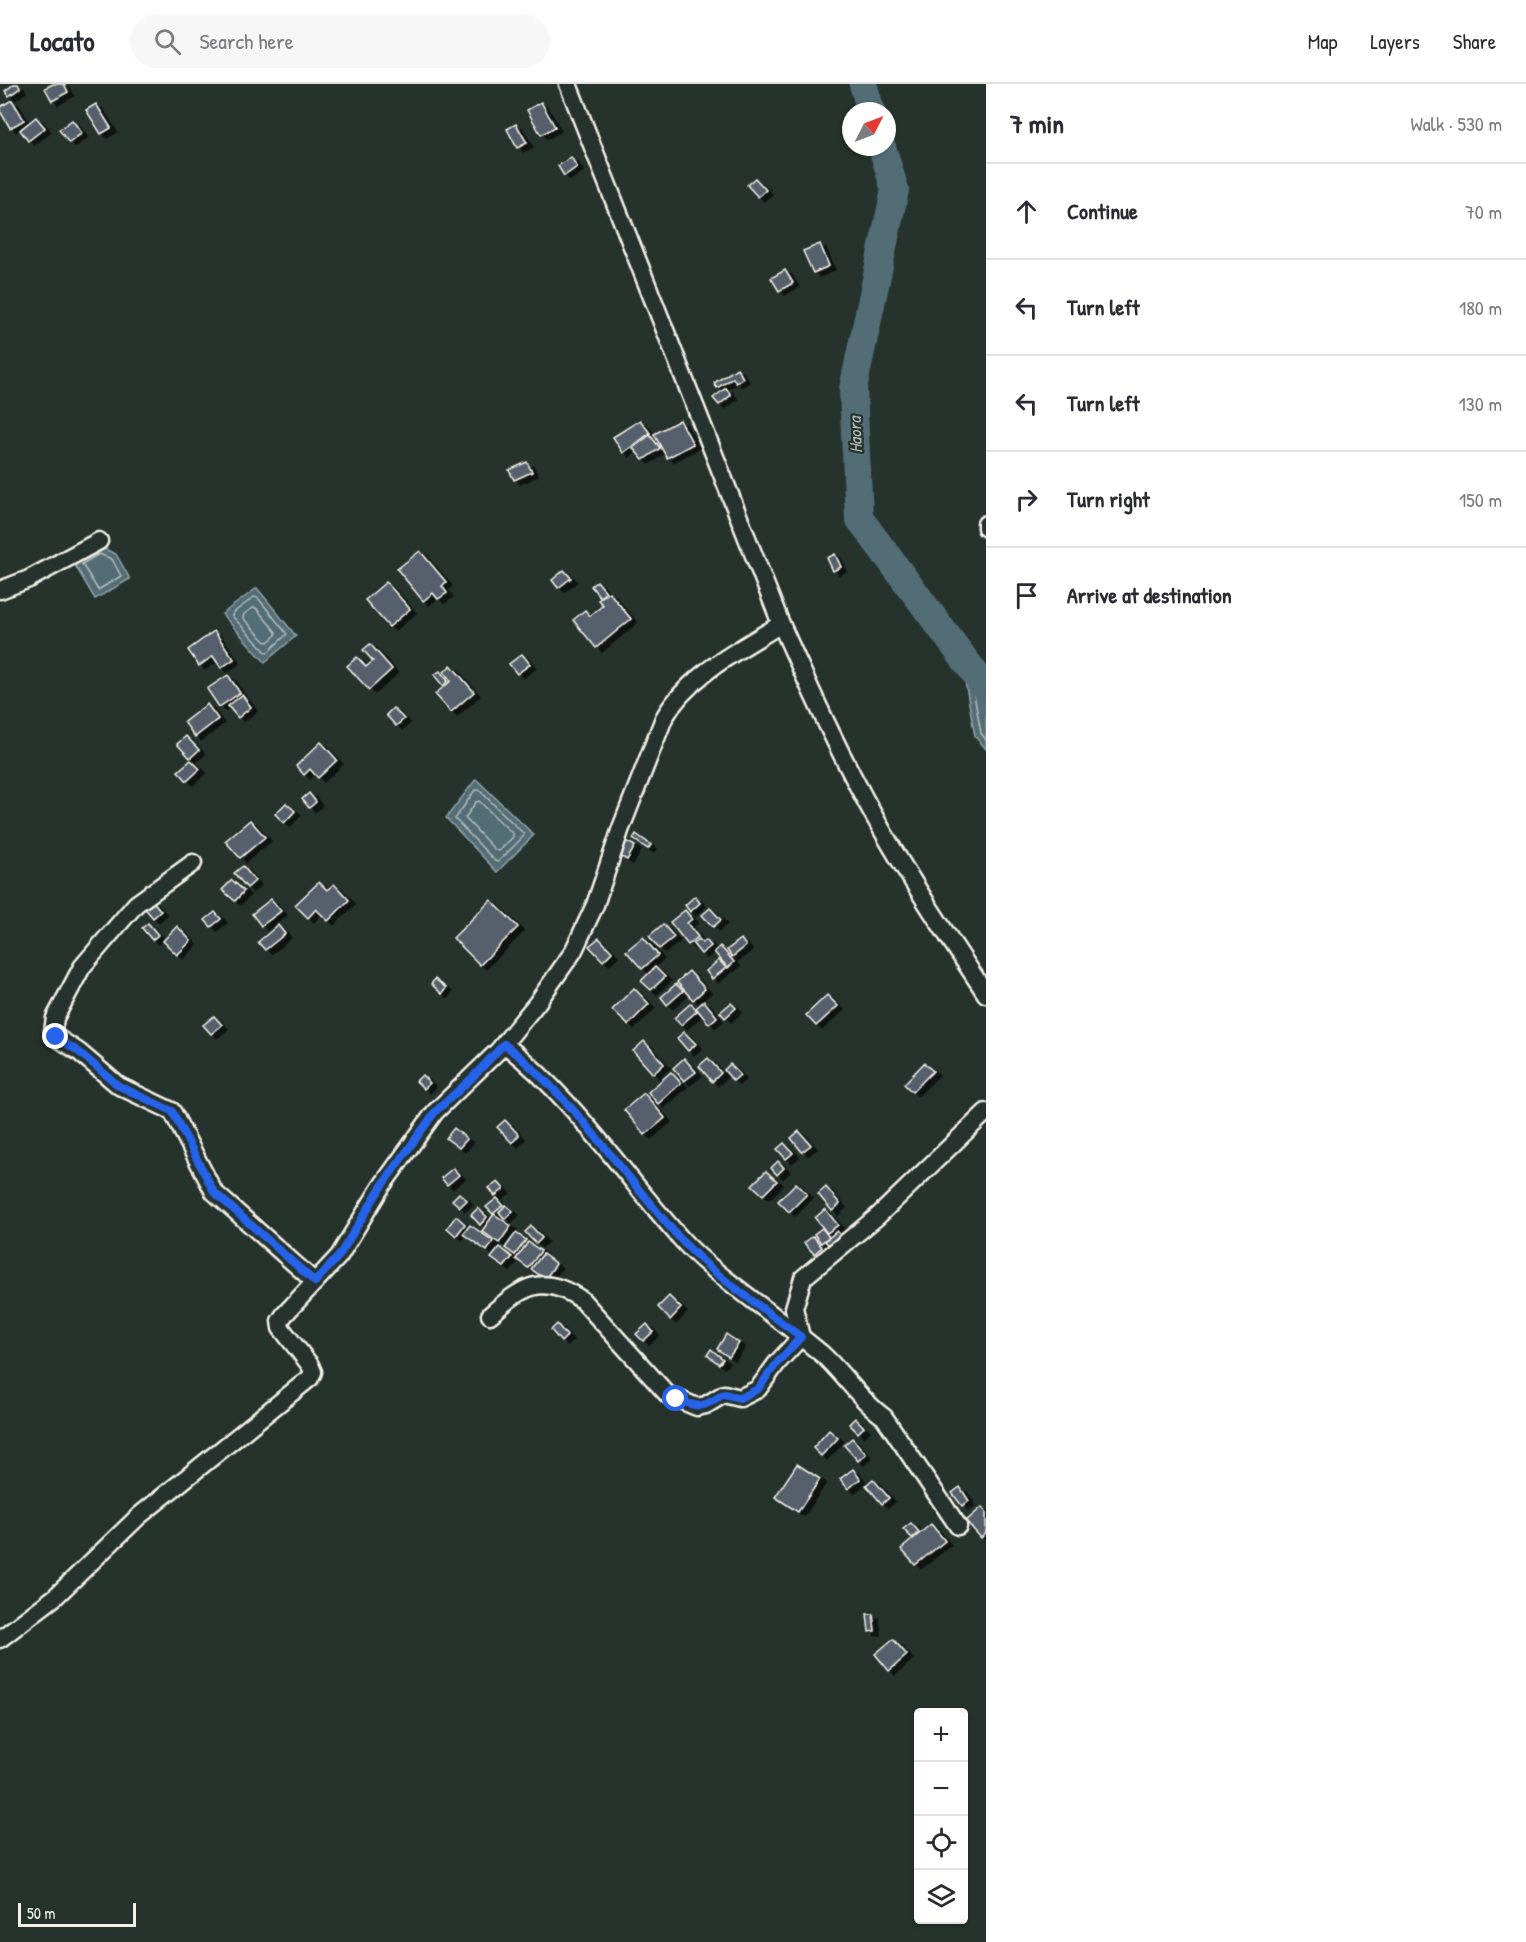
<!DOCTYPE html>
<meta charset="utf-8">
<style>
:root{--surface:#fff;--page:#f7f7f7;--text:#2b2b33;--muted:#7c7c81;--line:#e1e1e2}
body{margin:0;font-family:"Patrick Hand",sans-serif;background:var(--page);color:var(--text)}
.controls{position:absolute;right:18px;bottom:18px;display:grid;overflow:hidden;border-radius:6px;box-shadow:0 2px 4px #0004}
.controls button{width:54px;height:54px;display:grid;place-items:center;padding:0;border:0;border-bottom:2px solid var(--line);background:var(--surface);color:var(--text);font:30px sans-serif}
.compass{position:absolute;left:842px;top:18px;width:54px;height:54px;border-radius:50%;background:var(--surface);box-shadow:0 2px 4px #0004;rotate:48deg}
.scale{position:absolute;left:18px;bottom:15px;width:118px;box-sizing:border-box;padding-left:6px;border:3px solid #f4f1e8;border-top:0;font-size:16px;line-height:21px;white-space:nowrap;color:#f4f1e8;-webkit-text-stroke:4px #26332d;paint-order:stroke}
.stop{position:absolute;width:18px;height:18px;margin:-14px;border:4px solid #2563eb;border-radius:50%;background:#fff}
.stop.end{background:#2563eb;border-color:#fff;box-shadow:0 2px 6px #0008}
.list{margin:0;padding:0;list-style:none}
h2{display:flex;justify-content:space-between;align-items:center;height:78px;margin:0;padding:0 24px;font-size:26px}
h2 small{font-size:20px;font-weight:400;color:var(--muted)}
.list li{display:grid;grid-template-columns:39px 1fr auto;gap:18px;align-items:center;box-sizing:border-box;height:96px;padding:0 24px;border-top:2px solid var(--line)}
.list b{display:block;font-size:22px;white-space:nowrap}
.list em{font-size:20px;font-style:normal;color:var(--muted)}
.icon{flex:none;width:33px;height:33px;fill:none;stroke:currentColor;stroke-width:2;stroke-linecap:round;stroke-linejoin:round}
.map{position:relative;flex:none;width:986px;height:1858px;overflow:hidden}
header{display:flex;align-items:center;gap:36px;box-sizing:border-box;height:84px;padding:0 30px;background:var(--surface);border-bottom:2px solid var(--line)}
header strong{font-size:28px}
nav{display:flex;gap:33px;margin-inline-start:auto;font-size:21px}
.search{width:420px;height:54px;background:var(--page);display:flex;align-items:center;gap:15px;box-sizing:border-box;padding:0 21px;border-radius:33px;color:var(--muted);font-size:22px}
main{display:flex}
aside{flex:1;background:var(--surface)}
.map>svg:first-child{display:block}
</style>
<header>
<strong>Locato</strong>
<div class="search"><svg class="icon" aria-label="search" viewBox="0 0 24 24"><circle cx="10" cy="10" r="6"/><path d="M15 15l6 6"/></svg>Search here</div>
<nav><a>Map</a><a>Layers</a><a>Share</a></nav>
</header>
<main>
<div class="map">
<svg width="986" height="1858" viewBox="0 0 986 1858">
<defs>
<filter id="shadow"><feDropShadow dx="6" dy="4" stdDeviation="0" flood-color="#0009"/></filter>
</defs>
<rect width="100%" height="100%" fill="#26332d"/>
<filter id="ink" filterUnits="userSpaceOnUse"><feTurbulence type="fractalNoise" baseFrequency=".0167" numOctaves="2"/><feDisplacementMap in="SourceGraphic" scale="12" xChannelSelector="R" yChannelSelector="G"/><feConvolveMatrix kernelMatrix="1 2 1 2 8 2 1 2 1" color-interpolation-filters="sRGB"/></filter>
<g filter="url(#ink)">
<g fill="#536d77" stroke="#93a2a4" stroke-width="1.5">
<path d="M100 463 116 470 130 495 95 515 72 476Z"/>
<path d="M257 504 296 552 265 578 222 530Z"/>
<path d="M960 570 986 587V665L975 652Z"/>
<path d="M476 695 534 751 497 788 446 734Z"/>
</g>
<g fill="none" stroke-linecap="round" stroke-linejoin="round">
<g stroke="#b4bcbb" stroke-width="1.5">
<path d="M99 470 112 475 121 492 98 506 82 480Z"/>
<path d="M254 513 258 514 287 550 267 569 232 532 233 529Z"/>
<path d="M253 524H256L276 548V551L268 558 265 557 243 534 244 530Z"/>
<path d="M986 591 973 586 970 588 981 649 986 656"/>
<path d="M475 706H479L524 750 523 753 498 778 495 777 455 735Z"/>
<path d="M479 717 513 750V753L499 767 495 766 465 734 476 718Z"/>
</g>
<g stroke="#536d77" stroke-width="28">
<path d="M863 0 871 27"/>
<path d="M882 63 895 106 853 305 859 434 986 604"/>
</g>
</g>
<g fill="#57606d" stroke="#f4f1e8" stroke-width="1.5" filter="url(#shadow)">
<path d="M14 0H18L20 4 9 12 5 7Z"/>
<path d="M53 0H64L68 8 52 17 45 4Z"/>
<path d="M12 16 24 36 10 44 0 27V23Z"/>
<path d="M541 18 555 43 541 51 527 26Z"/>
<path d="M96 20 111 44 101 50 86 26Z"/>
<path d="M36 33 45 44 28 57 20 46Z"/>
<path d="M72 36 82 49 69 59 59 46Z"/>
<path d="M516 40 527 59 517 64 507 45Z"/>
<path d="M571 73 577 83 564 92 558 82Z"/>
<path d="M755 94 766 106 758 113 747 101Z"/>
<path d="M820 160 829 182 813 189 803 167Z"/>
<path d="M785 186 793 199 779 207 771 194Z"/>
<path d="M737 284 743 294 736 299 733 294 717 304 714 299Z"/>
<path d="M726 304 731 311 719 321 713 314Z"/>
<path d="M640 336 650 349 623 369 613 353Z"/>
<path d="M680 336 693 360 667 374 654 350Z"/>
<path d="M650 351 660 364 643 376 633 364Z"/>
<path d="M527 378 532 388 514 396 509 386Z"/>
<path d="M420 467 446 498 442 502 447 509 438 515 433 509 423 517 397 485Z"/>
<path d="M835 470 841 483 833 487 827 474Z"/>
<path d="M564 486 571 494 558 504 552 496Z"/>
<path d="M597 497 606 508 600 513 591 502Z"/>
<path d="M386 498 410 525 389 543 365 516Z"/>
<path d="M609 508 631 535 596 564 573 536 585 526 590 532 603 521 598 516Z"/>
<path d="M214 547 234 575 221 584 213 572 199 582 188 566Z"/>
<path d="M370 560 392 585 369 606 347 582 357 573 366 583 373 577 363 566Z"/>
<path d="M522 570 530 580 517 590 509 580Z"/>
<path d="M451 581 474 608 451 628 435 610 451 597 444 588Z"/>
<path d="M440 587 448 597 443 602 434 591Z"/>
<path d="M228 591 240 609 219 623 207 605Z"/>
<path d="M242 611 251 623 238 634 228 622Z"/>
<path d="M207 620 218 635 195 653 184 638Z"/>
<path d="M393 624 404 635 396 642 386 631Z"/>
<path d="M186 652 199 666 190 674 177 660Z"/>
<path d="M321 658 337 676 318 694 310 685 304 691 296 682Z"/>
<path d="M191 676 200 685 187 697 178 687Z"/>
<path d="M309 709 316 718 309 724 302 715Z"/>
<path d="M286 719 295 727 284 739 275 730Z"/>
<path d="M250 736 265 753 240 774 225 757Z"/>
<path d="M636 750 651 761 648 765 633 755Z"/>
<path d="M626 757 635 762 627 776 618 771Z"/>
<path d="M243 782 255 797 247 804 234 789Z"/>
<path d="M232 796 244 807 235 817 222 806Z"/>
<path d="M319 798 327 806 334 800 349 816 328 837 316 825 308 834 295 821Z"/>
<path d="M695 812 700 819 690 828 685 821Z"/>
<path d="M151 815 161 827 153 834 143 822Z"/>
<path d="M271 815 281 827 261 842 252 830Z"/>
<path d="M491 816 518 843 480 881 453 854Z"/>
<path d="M710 824 721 836 713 843 702 831Z"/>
<path d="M685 826 692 835 687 839 698 853 688 861 670 838Z"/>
<path d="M215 828 221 835 211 843 205 836Z"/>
<path d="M148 839 158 851 152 856 142 844Z"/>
<path d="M663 840 674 853 659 865 649 852Z"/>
<path d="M278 841 285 850 265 866 258 858Z"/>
<path d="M177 842 191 857 177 871 163 857Z"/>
<path d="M643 853 658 871 642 885 626 867Z"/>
<path d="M599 854 612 868 603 877 589 862Z"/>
<path d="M699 855 702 859 706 856 711 862 701 870 693 860Z"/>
<path d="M741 855 746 862 732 873 727 866Z"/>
<path d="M720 862 734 878 728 884 714 868Z"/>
<path d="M719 876 726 884 712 895 706 887Z"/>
<path d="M655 883 665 893 651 906 641 897Z"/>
<path d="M689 887 705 905 693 916 677 898Z"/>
<path d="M435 895 446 904 442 910 431 900Z"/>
<path d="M676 900 683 907 667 921 661 913Z"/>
<path d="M634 904 649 920 628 941 612 926Z"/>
<path d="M827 911 838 922 816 942 806 931Z"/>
<path d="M704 917 717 933 709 940 696 924Z"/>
<path d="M691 919 697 927 681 941 674 934Z"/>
<path d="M731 919 736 924 725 934 720 928Z"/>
<path d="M214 932 222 941 211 950 203 941Z"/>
<path d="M684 948 696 960 688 967 677 954Z"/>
<path d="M644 957 664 980 653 990 633 967Z"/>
<path d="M684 974 696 988 684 997 673 984Z"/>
<path d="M708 974 721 989 712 998 699 982Z"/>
<path d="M924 979 933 987 912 1008 904 1000Z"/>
<path d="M730 980 740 991 733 997 724 986Z"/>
<path d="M671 988 681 999 658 1020 648 1008Z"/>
<path d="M422 991 430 999 424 1005 416 997Z"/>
<path d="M644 1009 665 1034 645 1051 624 1026Z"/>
<path d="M505 1036 519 1051 512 1059 497 1043Z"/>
<path d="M454 1044 467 1055 459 1064 446 1054Z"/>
<path d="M799 1047 811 1061 802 1068 791 1054Z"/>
<path d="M784 1059 793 1069 786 1075 777 1065Z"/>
<path d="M778 1077 784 1084 777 1091 771 1084Z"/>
<path d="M453 1084 459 1091 447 1101 441 1094Z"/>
<path d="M766 1087 777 1097 763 1111 752 1101Z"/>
<path d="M498 1098 504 1105 495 1112 489 1104Z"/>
<path d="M796 1099 807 1110 789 1128 778 1117Z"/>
<path d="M826 1103 840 1120 832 1127 818 1110Z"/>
<path d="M459 1109 467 1116 460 1123 452 1116Z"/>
<path d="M497 1114 503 1121 493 1130 486 1123Z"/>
<path d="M506 1121 513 1127 505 1135 499 1128Z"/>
<path d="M478 1124 487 1133 480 1141 471 1131Z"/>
<path d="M825 1125 838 1141 827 1149 815 1134Z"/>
<path d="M494 1130 511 1142 499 1159 482 1147Z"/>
<path d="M456 1132 465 1140 456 1152 447 1144Z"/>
<path d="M470 1141 493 1157 487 1167 463 1150Z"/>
<path d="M531 1142 542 1154 536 1160 525 1148Z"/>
<path d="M822 1144 829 1153 821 1159 814 1150Z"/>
<path d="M837 1147 842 1153 831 1163 825 1157Z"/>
<path d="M516 1149 526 1156 515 1171 505 1164Z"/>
<path d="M813 1152 822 1163 814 1170 804 1159Z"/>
<path d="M528 1158 541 1167 528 1184 516 1175Z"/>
<path d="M500 1163 512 1173 504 1183 491 1174Z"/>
<path d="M543 1170 556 1180 545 1195 531 1185Z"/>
<path d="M669 1212 681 1224 670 1236 658 1223Z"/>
<path d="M557 1240 567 1252 561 1258 551 1246Z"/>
<path d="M647 1240 653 1248 643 1257 636 1250Z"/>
<path d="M726 1250 739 1259 729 1273 717 1265Z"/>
<path d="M711 1265 723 1275 719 1280 707 1271Z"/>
<path d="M855 1334 864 1343 858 1349 849 1340Z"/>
<path d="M829 1346 838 1354 821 1372 813 1364Z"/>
<path d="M852 1354 866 1370 858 1377 844 1361Z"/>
<path d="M797 1380 820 1395 798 1428 775 1413Z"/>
<path d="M853 1385 860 1395 848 1405 840 1395Z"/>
<path d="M873 1395 889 1414 882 1420 866 1401Z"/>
<path d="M960 1403 969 1417 962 1422 952 1409Z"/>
<path d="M982 1423 986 1427V1449L981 1454 966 1437Z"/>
<path d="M911 1439 919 1448 912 1454 903 1445Z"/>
<path d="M931 1440 945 1457 915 1481 901 1465Z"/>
<path d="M867 1530H873L875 1547 869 1548Z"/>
<path d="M893 1555 907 1571 889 1587 875 1570Z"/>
</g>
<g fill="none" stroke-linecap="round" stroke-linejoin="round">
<defs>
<g id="street">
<path d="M568 0 781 540C813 612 846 684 886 753 917 807 952 858 986 910"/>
<path d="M986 440V444"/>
<path d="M0 506 29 495 99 457"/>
<path d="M193 779 136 820 82 883 55 934 53 947 56 953 79 968 119 1002 172 1027 214 1108 315 1198"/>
<path d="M504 960C575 1015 624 1092 684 1158 705 1181 730 1198 754 1217 777 1234 800 1252 822 1270 844 1290 860 1316 884 1333L958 1442"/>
<path d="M490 1231C523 1203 541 1188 582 1216L668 1311 697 1323 706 1321 724 1310 740 1314 758 1305 777 1279 801 1253 794 1224 803 1194 878 1132 986 1028"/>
<path d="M0 1555 55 1513 139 1432 310 1294 313 1288 310 1281 281 1244 280 1237 284 1231 339 1172 381 1103 435 1028 498 967 537 919 573 868 595 821 621 744 664 634C689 590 740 566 781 540"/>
</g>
</defs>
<use href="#street" stroke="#f4f1e8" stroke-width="21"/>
<use href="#street" stroke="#26332d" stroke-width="16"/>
</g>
</g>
<g fill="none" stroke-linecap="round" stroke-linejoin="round" filter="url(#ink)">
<path stroke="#2563eb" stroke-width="8" d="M56 953 79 968 119 1002 172 1027 214 1108 315 1198 339 1172 381 1103 435 1028 472 994 504 960C575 1015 624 1093 684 1159 718 1195 762 1223 801 1253L777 1279 758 1305 740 1314 724 1310C700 1324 703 1325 676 1315"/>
</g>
<g text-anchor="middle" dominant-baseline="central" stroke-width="4.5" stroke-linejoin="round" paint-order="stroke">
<g font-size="18" font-style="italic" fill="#b4bcbb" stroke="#26332d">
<text transform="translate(855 351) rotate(-92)">Haora</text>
</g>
</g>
</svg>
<div class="controls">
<button>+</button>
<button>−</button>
<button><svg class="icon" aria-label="locate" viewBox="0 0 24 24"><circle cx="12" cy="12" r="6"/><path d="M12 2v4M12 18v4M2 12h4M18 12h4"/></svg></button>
<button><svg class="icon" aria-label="layers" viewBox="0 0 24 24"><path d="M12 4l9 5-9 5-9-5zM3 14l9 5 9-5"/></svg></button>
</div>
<svg class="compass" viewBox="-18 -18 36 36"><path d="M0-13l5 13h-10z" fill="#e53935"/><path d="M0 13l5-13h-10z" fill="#7c7c81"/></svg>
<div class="scale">50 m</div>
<div class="stop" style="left:676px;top:1315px"></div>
<div class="stop end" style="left:56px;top:953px"></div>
</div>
<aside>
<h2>7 min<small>Walk · 530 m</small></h2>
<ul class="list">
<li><svg class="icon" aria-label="ahead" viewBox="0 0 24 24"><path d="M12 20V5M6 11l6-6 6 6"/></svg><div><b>Continue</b></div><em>70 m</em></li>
<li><svg class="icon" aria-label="left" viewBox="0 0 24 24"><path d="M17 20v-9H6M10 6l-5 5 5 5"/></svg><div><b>Turn left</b></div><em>180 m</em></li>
<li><svg class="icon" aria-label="left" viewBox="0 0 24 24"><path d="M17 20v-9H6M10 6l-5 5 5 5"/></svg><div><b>Turn left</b></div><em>130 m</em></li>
<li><svg class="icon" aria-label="right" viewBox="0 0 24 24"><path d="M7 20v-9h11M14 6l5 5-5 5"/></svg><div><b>Turn right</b></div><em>150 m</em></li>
<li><svg class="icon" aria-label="arrive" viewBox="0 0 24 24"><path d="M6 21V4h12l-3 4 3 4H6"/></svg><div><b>Arrive at destination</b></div></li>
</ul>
</aside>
</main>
